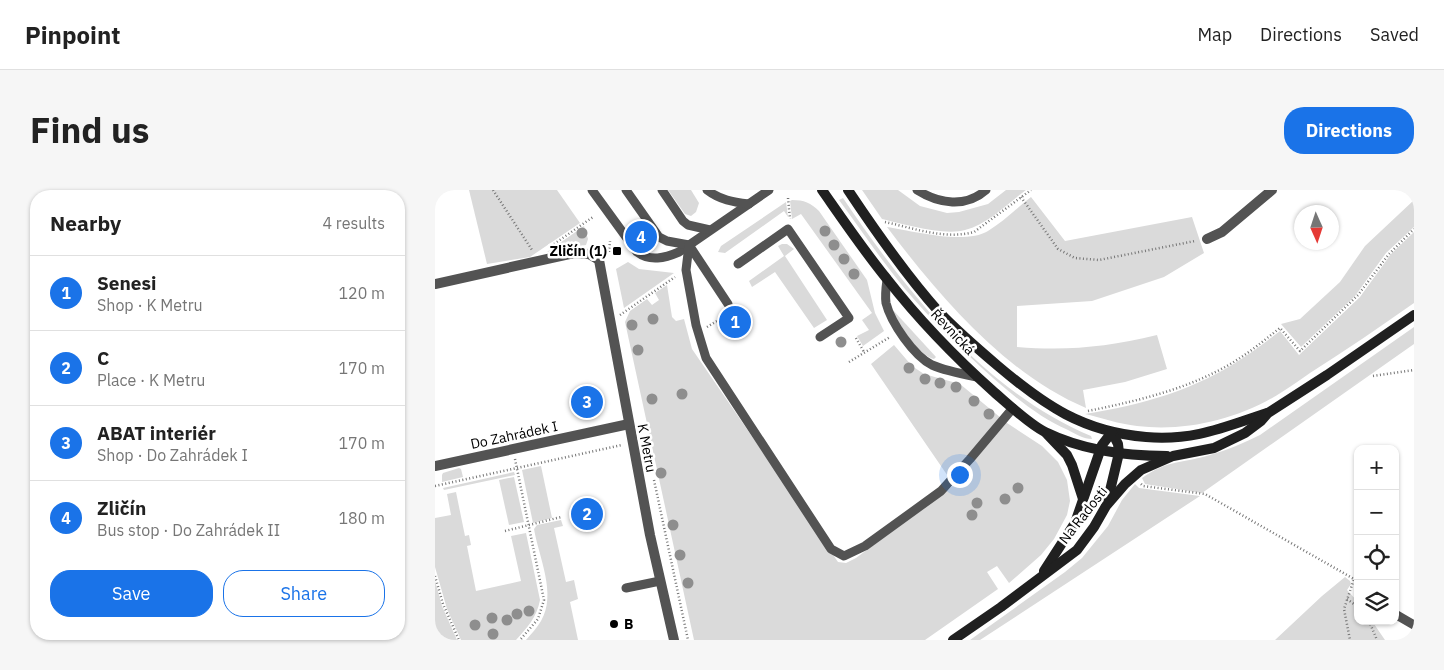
<!DOCTYPE html>
<meta charset="utf-8">
<style>
:root{--surface:#fff;--page:#f6f6f6;--text:#222;--muted:#767676;--line:#e0e0e0;--accent:#1a73e8}
body{margin:0;font-family:"IBM Plex Sans",sans-serif;background:var(--page);color:var(--text)}
.controls{position:absolute;right:15px;bottom:15px;display:grid;overflow:hidden;border-radius:10px;box-shadow:0 1px 4px #0004}
.controls button{width:45px;height:45px;display:grid;place-items:center;padding:0;border:0;border-bottom:1px solid var(--line);background:var(--surface);color:var(--text);font:25px sans-serif}
.compass{position:absolute;left:859px;top:15px;width:45px;height:45px;border-radius:50%;background:var(--surface);box-shadow:0 1px 4px #0004;rotate:177deg}
.you{position:absolute;left:524px;top:284px;width:18px;height:18px;margin:-12px;border:4px solid #fff;border-radius:50%;background:#1a73e8;box-shadow:0 0 0 8px #1a73e833}
.badge{display:grid;place-items:center;width:32px;height:32px;border-radius:50%;background:var(--accent);color:#fff;font-size:16px;font-weight:700}
.pin{position:absolute;translate:-50% -50%;border:2px solid #fff;box-shadow:0 1px 5px #0006}
.list{margin:0;padding:0;list-style:none}
h2{display:flex;justify-content:space-between;align-items:center;height:65px;margin:0;padding:0 20px;font-size:21px}
h2 small{font-size:16px;font-weight:400;color:var(--muted)}
.list li{display:grid;grid-template-columns:32px 1fr auto;gap:15px;align-items:center;box-sizing:border-box;height:75px;padding:0 20px;border-top:1px solid var(--line)}
.list b{display:block;font-size:19px;white-space:nowrap}
.list p{margin:0;font-size:16px;white-space:nowrap;color:var(--muted)}
.list em{font-size:16px;font-style:normal;color:var(--muted)}
.actions{display:flex;gap:10px;padding:15px 20px}
.actions a{flex:1;padding:11px 0;border:1px solid var(--accent);border-radius:20px;text-align:center;font-size:18px;color:var(--accent)}
.actions .main{background:var(--accent);color:#fff}
.icon{flex:none;width:28px;height:28px;fill:none;stroke:currentColor;stroke-width:2;stroke-linecap:round;stroke-linejoin:round}
.map{position:relative;flex:none;width:979px;height:450px;overflow:hidden;border-radius:20px}
header{display:flex;align-items:center;gap:30px;box-sizing:border-box;height:70px;padding:0 25px;background:var(--surface);border-bottom:1px solid var(--line)}
header strong{font-size:24px}
nav{display:flex;gap:28px;margin-inline-start:auto;font-size:18px}
.intro{display:flex;align-items:center;justify-content:space-between;box-sizing:border-box;height:120px;padding:0 30px}
h1{margin:0;font-size:35px}
.button{padding:12px 22px;border-radius:20px;background:var(--accent);color:#fff;font-size:18px;font-weight:700}
main{display:flex;gap:30px;padding:0 30px}
aside{flex:1;background:var(--surface);border-radius:20px;box-shadow:0 1px 4px #0004}
.map>svg:first-child{display:block}
</style>
<header>
<strong>Pinpoint</strong>
<nav><a>Map</a><a>Directions</a><a>Saved</a></nav>
</header>
<div class="intro"><h1>Find us</h1><a class="button">Directions</a></div>
<main>
<aside>
<h2>Nearby<small>4 results</small></h2>
<ul class="list">
<li><span class="badge">1</span><div><b>Senesi</b><p>Shop · K Metru</p></div><em>120 m</em></li>
<li><span class="badge">2</span><div><b>C</b><p>Place · K Metru</p></div><em>170 m</em></li>
<li><span class="badge">3</span><div><b>ABAT interiér</b><p>Shop · Do Zahrádek I</p></div><em>170 m</em></li>
<li><span class="badge">4</span><div><b>Zličín</b><p>Bus stop · Do Zahrádek II</p></div><em>180 m</em></li>
</ul>
<div class="actions"><a class="main">Save</a><a>Share</a></div>
</aside>
<div class="map">
<svg width="979" height="450" viewBox="0 0 979 450">
<rect width="100%" height="100%" fill="#fff"/>
<g fill="#dadada">
<path d="M34 0H122L145 33 95 67 52 74Z"/>
<path d="M233 0H256L264 13 261 22 256 26 250 24Z"/>
<path d="M427 0H463L485 16 512 23 524 22 553 14 571 0H591C572 14 553 34 530 40 509 46 468 34 447 29Z"/>
<path d="M596 7 630 51 757 27 769 63 729 87 657 111 582 116V157C634 161 671 157 722 145L732 179 690 192 648 200 651 218C570 184 504 106 452 37 478 41 530 55 553 41 568 32 582 18 596 7Z"/>
<path d="M408 8C471 101 550 202 656 246L657 249C649 249 640 244 633 240 605 228 581 208 558 188 527 160 497 131 470 99 446 70 426 40 404 10Z"/>
<path d="M357 10C369 10 376 13 384 21L432 90 440 123 449 141 428 156 422 146 434 140 427 130 437 123 366 24 357 29 355 11Z"/>
<path d="M979 10V37L951 63 920 106 866 157 846 134 865 129 905 92 930 56Z"/>
<path d="M351 12 353 27 349 21 290 63 283 62 286 56Z"/>
<path d="M149 36 153 49 151 55 112 62Z"/>
<path d="M979 42V113C945 137 911 160 875 183 866 189 857 196 847 202 805 229 751 242 702 236 684 234 667 228 650 224 707 215 760 200 808 168 821 160 833 150 845 141L864 165 925 107 956 64Z"/>
<path d="M347 54H352L359 59 350 66 392 130 379 138 340 82 317 97 314 91 349 66 343 56Z"/>
<path d="M193 72 204 79 239 83 189 118 181 79Z"/>
<path d="M232 95 237 127 241 131 249 129 257 159 403 372 411 373 421 368 519 295 436 174 459 155 477 176 489 184 525 194 572 233 607 256 623 272 632 290 635 311 632 325 619 349 606 365 574 393 562 376 552 382 563 399 490 450H259L190 132 195 121 212 109 217 115 224 110 220 103Z"/>
<path d="M457 119 501 167 499 169C485 167 462 132 457 119Z"/>
<path d="M979 137V154L767 303 710 294 707 288C734 269 746 274 775 265 792 260 809 253 825 245Z"/>
<path d="M106 276 117 328 98 333 87 280Z"/>
<path d="M24 278 26 279 28 287 7 292V285L8 283Z"/>
<path d="M79 282 80 285 9 300 8 298Z"/>
<path d="M79 287 89 332 74 335 64 290Z"/>
<path d="M700 294 704 298 765 306 545 450H535L630 382 647 368 673 336 687 310Z"/>
<path d="M21 302 30 346 34 345 36 355 32 356 41 401 86 391 76 346 91 343 105 410C102 427 92 438 81 450H26L12 419 0 377V328L16 325 12 304Z"/>
<path d="M126 330 128 336 119 338 131 392 139 390 143 409 135 412 143 450H91C96 444 102 438 106 431 122 404 104 368 99 339L102 335Z"/>
<path d="M910 387 915 391 916 394 912 400 923 412V431H937L950 450H840L887 406Z"/>
<path d="M0 391 7 416 22 450H0Z"/>
</g>
<g fill="none" stroke-linecap="round" stroke-linejoin="round">
<g stroke="#757575" stroke-width="2.5" stroke-dasharray="1 2.5" stroke-linecap="butt">
<path d="M58 0 97 60"/>
<path d="M586 7 623 59 640 68 664 70 760 51"/>
<path d="M353 8 355 29"/>
<path d="M450 32C478 38 510 50 539 42L596 0"/>
<path d="M119 54 158 27"/>
<path d="M174 62 175 51"/>
<path d="M185 125 240 87"/>
<path d="M272 137 282 131"/>
<path d="M421 148 429 162"/>
<path d="M414 172 455 147"/>
<path d="M938 186 979 180"/>
<path d="M653 221C706 210 759 198 805 168 819 159 832 148 845 138L865 161 923 105 954 64 979 39"/>
<path d="M80 269 109 410 103 429 85 450"/>
<path d="M219 290 253 450"/>
<path d="M706 294 708 296 770 304 919 389 909 419 915 450"/>
<path d="M0 296 187 255"/>
<path d="M70 341 126 327"/>
<path d="M0 386 8 414 24 450"/>
<path d="M912 409 923 417"/>
<path d="M934 431 942 450"/>
</g>
<g stroke="#535353" stroke-width="9">
<path d="M157 0 202 62C215 72 230 68 244 62L334 0"/>
<path d="M191 0 224 47 232 51 254 55 293 114"/>
<path d="M227 0 248 31 253 35 275 40"/>
<path d="M272 0C285 10 298 12 314 14"/>
<path d="M482 0C504 14 531 18 551 0"/>
<path d="M254 55 251 80 261 135 271 168 396 359 409 366 430 356 506 301 535 269 578 218"/>
<path d="M303 74 353 39 414 128 385 147"/>
<path d="M452 90C451 97 450 106 451 113 456 133 479 166 497 175 511 181 527 184 542 187"/>
<path d="M191 398 225 391"/>
<path d="M960 424 979 435"/>
</g>
<g stroke="#535353" stroke-width="10">
<path d="M772 49 787 42 837 0"/>
<path d="M0 94 139 63 154 64 164 70 215 345 239 450"/>
<path d="M0 276 194 234"/>
</g>
<g stroke="#202020" stroke-width="10">
<path d="M387 0C408 30 429 61 452 89 484 130 521 168 559 202 573 214 594 234 610 242 647 260 692 266 732 266"/>
<path d="M413 0C441 42 470 84 504 122 522 141 543 159 563 176 609 215 648 242 711 247 759 251 789 237 832 223"/>
<path d="M612 244 632 265 637 275 648 309"/>
<path d="M672 313 684 263 683 254 677 242"/>
<path d="M609 381 640 333 667 255 677 242"/>
<path d="M518 450 566 417 642 360 659 337 671 316 690 294 706 280 738 266 779 258 810 243 826 231 833 223 892 185 979 125"/>
</g>
</g>
<g fill="#8e8e8e">
<circle cx="390" cy="41" r="5.5"/>
<circle cx="147" cy="43" r="5.5"/>
<circle cx="399" cy="55" r="5.5"/>
<circle cx="409" cy="69" r="5.5"/>
<circle cx="419" cy="84" r="5.5"/>
<circle cx="218" cy="129" r="5.5"/>
<circle cx="197" cy="135" r="5.5"/>
<circle cx="406" cy="152" r="5.5"/>
<circle cx="203" cy="160" r="5.5"/>
<circle cx="474" cy="178" r="5.5"/>
<circle cx="490" cy="189" r="5.5"/>
<circle cx="505" cy="193" r="5.5"/>
<circle cx="521" cy="197" r="5.5"/>
<circle cx="247" cy="204" r="5.5"/>
<circle cx="217" cy="209" r="5.5"/>
<circle cx="539" cy="211" r="5.5"/>
<circle cx="554" cy="224" r="5.5"/>
<circle cx="226" cy="283" r="5.5"/>
<circle cx="583" cy="298" r="5.5"/>
<circle cx="570" cy="309" r="5.5"/>
<circle cx="542" cy="313" r="5.5"/>
<circle cx="537" cy="325" r="5.5"/>
<circle cx="238" cy="335" r="5.5"/>
<circle cx="245" cy="365" r="5.5"/>
<circle cx="253" cy="393" r="5.5"/>
<circle cx="94" cy="421" r="5.5"/>
<circle cx="82" cy="424" r="5.5"/>
<circle cx="57" cy="428" r="5.5"/>
<circle cx="72" cy="430" r="5.5"/>
<circle cx="40" cy="435" r="5.5"/>
<circle cx="58" cy="444" r="5.5"/>
</g>
<g fill="#000" stroke="#fff" stroke-width="2">
<rect x="177" y="56" width="10" height="10" rx="2.5"/>
<circle cx="179" cy="434" r="5"/>
</g>
<g text-anchor="middle" dominant-baseline="central" stroke-width="5" stroke-linejoin="round" paint-order="stroke">
<g font-size="14" font-weight="bold" fill="#000" stroke="#fff" text-anchor="end">
<text x="172" y="61">Zličín (1)</text>
<text x="189" y="434" text-anchor="start">B</text>
</g>
<g font-size="14" fill="#000" stroke="#fff">
<text transform="translate(518 142) rotate(47)">Řevnická</text>
<text transform="translate(79 245) rotate(-12)">Do Zahrádek I</text>
<text transform="translate(212 258) rotate(79)">K Metru</text>
<text transform="translate(648 325) rotate(-52)">Na Radosti</text>
</g>
</g>
</svg>
<div class="controls">
<button>+</button>
<button>−</button>
<button><svg class="icon" aria-label="locate" viewBox="0 0 24 24"><circle cx="12" cy="12" r="6"/><path d="M12 2v4M12 18v4M2 12h4M18 12h4"/></svg></button>
<button><svg class="icon" aria-label="layers" viewBox="0 0 24 24"><path d="M12 4l9 5-9 5-9-5zM3 14l9 5 9-5"/></svg></button>
</div>
<svg class="compass" viewBox="-18 -18 36 36"><path d="M0-13l5 13h-10z" fill="#e53935"/><path d="M0 13l5-13h-10z" fill="#767676"/></svg>
<div class="you"></div>
<div class="pin badge" style="left:300px;top:132px">1</div>
<div class="pin badge" style="left:152px;top:324px">2</div>
<div class="pin badge" style="left:152px;top:212px">3</div>
<div class="pin badge" style="left:206px;top:47px">4</div>
</div>
</main>
